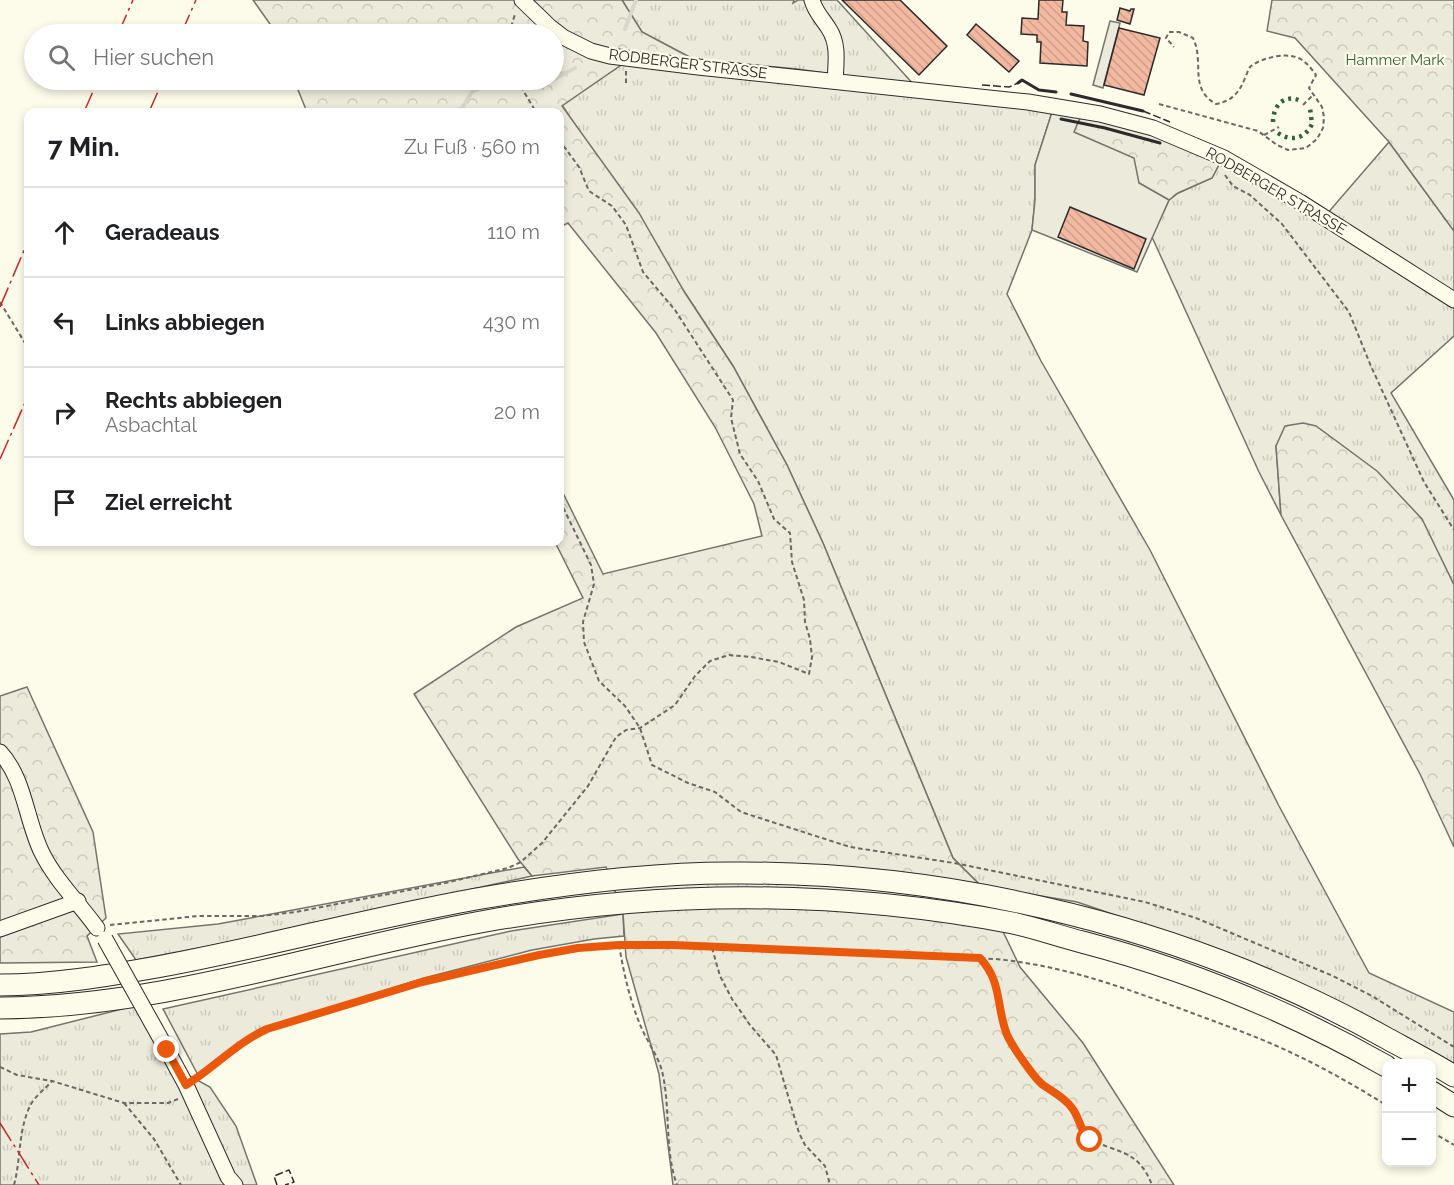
<!DOCTYPE html>
<html lang="de">
<meta charset="utf-8">
<style>
:root{--surface:#fff;--page:#f2f2f2;--text:#202124;--muted:#757577;--line:#e0e0e0}
body{margin:0;font-family:Raleway,sans-serif;background:var(--page);color:var(--text)}
.controls{position:absolute;right:18px;bottom:18px;display:grid;overflow:hidden;border-radius:12px;box-shadow:0 3px 9px #0003}
.controls button{width:54px;height:54px;display:grid;place-items:center;padding:0;border:0;border-bottom:2px solid var(--line);background:var(--surface);color:var(--text);font:30px sans-serif}
.stop{position:absolute;width:18px;height:18px;margin:-14px;border:4px solid #ea580c;border-radius:50%;background:#fff}
.stop.end{background:#ea580c;border-color:#fff;box-shadow:0 2px 6px #0008}
.list{margin:0;padding:0;list-style:none}
h2{display:flex;justify-content:space-between;align-items:center;height:78px;margin:0;padding:0 24px;font-size:26px}
h2 small{font-size:20px;font-weight:400;color:var(--muted)}
.list li{display:grid;grid-template-columns:39px 1fr auto;gap:18px;align-items:center;box-sizing:border-box;height:90px;padding:0 24px;border-top:2px solid var(--line)}
.list b{display:block;font-size:22px;white-space:nowrap}
.list p{margin:0;font-size:20px;white-space:nowrap;color:var(--muted)}
.list em{font-size:20px;font-style:normal;color:var(--muted)}
.icon{flex:none;width:33px;height:33px;fill:none;stroke:currentColor;stroke-width:2;stroke-linecap:round;stroke-linejoin:round}
.map{position:relative;flex:none;width:1454px;height:1185px;overflow:hidden}
.search{position:absolute;background:var(--surface);box-shadow:0 3px 9px #0003;left:24px;top:24px;width:540px;height:66px;display:flex;align-items:center;gap:15px;box-sizing:border-box;padding:0 21px;border-radius:33px;color:var(--muted);font-size:22px}
.panel{position:absolute;background:var(--surface);box-shadow:0 3px 9px #0003;left:24px;top:108px;width:540px;height:438px;border-radius:12px}
.map>svg:first-child{display:block}
</style>
<div class="map">
<svg width="1454" height="1185" viewBox="0 0 1454 1185">
<defs>
<pattern id="grass-tufts" width="24" height="20" patternUnits="userSpaceOnUse" patternTransform="scale(1.5)"><rect width="24" height="20" fill="#ecebdb"/><path d="M3 7l-1-3M5 7V3M7 7l1-3M15 17l-1-3M17 17v-4M19 17l1-3" fill="none" stroke="#cbcabc"/></pattern>
<pattern id="forest-crowns" width="20" height="18" patternUnits="userSpaceOnUse" patternTransform="scale(1.5)"><rect width="20" height="18" fill="#ecebdb"/><path d="M2 6a3 3 0 1 1 6 0M12 15a3 3 0 1 1 6 0" fill="none" stroke="#cbcabc"/></pattern>
<pattern id="building-back-hatch" width="6" height="6" patternUnits="userSpaceOnUse" patternTransform="scale(1.5)"><rect width="6" height="6" fill="#f2b8a0"/><path d="M-1 5l2 2M0 0l6 6M5-1l2 2" fill="none" stroke="#d09e8a"/></pattern>
</defs>
<rect width="100%" height="100%" fill="#fdfbea"/>
<g fill="url(#grass-tufts)" stroke="#74746e" stroke-width="1.5">
<path d="M622 0H794L793 3 798 0H837L915 86 797 69 693 59 642 32Z"/>
<path d="M624 63 1053 109 1035 165V200L1032 230 1007 294 1041 361 1150 550 1279 806 1369 973 1454 1012V1067L1405 1037 1273 971 1177 936 1077 902 981 886 953 858 823 543 787 465 733 366 562 105Z"/>
<path d="M1389 142 1454 231V296L1326 215Z"/>
<path d="M1222 159 1454 303V336L1391 393 1454 500V585L1421 519 1276 446 1281 515 1259 472 1152 237 1169 200 1178 193 1212 178Z"/>
<path d="M524 867 532 876 225 943 136 960 118 934 218 924Z"/>
<path d="M623 914 624 936 594 939 532 950 424 978 257 1031 216 1064 198 1075 163 1009 511 931Z"/>
<path d="M134 1006 166 1063 210 1087 236 1126 257 1185H0V1034L31 1032Z"/>
</g>
<g fill="url(#forest-crowns)" stroke="#74746e" stroke-width="1.5">
<path d="M253 0H516L551 34H277Z"/>
<path d="M530 0H622L642 32 693 59C653 55 610 55 574 36 557 27 543 13 530 0Z"/>
<path d="M1272 0H1454V231L1389 142 1295 38 1267 31Z"/>
<path d="M554 37 624 63 562 106 639 213 685 293 733 366 787 465 823 543 953 858 981 886 1020 967 1083 1043 1174 1185H673L659 1074 626 957 623 913 606 867 532 876 518 859 414 694 516 627 583 598 555 542H560V487L603 574 762 536 754 504 715 427 656 333 568 223 560 227V112H307L294 80H554Z"/>
<path d="M1083 113 1100 116 1222 159 1212 178 1178 193 1169 200 1139 183 1073 132Z"/>
<path d="M1303 423 1316 426 1377 471 1422 519 1454 585V847L1420 774 1281 515 1276 446 1285 426Z"/>
<path d="M27 687 93 832 106 918 87 936 97 962 0 963V696Z"/>
</g>
<path fill="#ecebdb" stroke="#74746e" stroke-width="1.5" d="M1053 109 1082 113 1074 132 1134 158 1139 183 1169 200 1137 272 1032 230 1035 200V165Z"/>
<path fill="#eceadb" stroke="#74746e" stroke-width="1.5" d="M1110 21 1120 23 1103 88 1093 85Z"/>
<g fill="none" stroke-linecap="round" stroke-linejoin="round">
<g stroke="#d8d7c9" stroke-width="4">
<path d="M625 29 636 0"/>
<path d="M554 79 575 68"/>
<path d="M453 112 462 108 472 92 487 85H540L552 80"/>
</g>
</g>
<g fill="url(#building-back-hatch)" stroke="#2b2b2b" stroke-width="1.5">
<path d="M842 0H900L947 46 919 75Z"/>
<path d="M1039 0H1063L1062 12H1067L1066 25 1084 26 1083 41 1088 42 1087 66 1040 63 1041 42H1037V35L1021 34 1022 18 1038 19Z"/>
<path d="M1120 8 1130 11 1131 9H1134L1130 24 1117 20Z"/>
<path d="M976 24 1019 61 1009 72 967 35Z"/>
<path d="M1119 28 1160 38 1144 95 1104 85Z"/>
<path d="M1070 207 1146 239 1134 269 1058 237Z"/>
</g>
<g fill="none" stroke-linecap="round" stroke-linejoin="round">
<defs>
<g id="minor">
<path d="M522 0 550 27 563 37 591 51 610 56 698 67 1028 102 1100 114 1153 128 1224 158 1300 202 1454 300"/>
<path d="M812 0C815 12 823 19 829 29 839 44 836 63 835 81"/>
<path d="M0 752C25 779 26 821 42 853 56 881 79 903 97 928"/>
<path d="M0 929 78 901"/>
<path d="M167 1050 186 1085 228 1177 235 1185"/>
</g>
<g id="highway">
<path d="M0 985C52 985 106 976 157 967 266 947 373 917 482 898 563 884 647 873 730 873 955 871 1192 929 1388 1039 1410 1051 1433 1063 1454 1076"/>
<path d="M0 1008C165 1007 325 950 486 921 660 890 839 890 1013 923 1036 928 1059 936 1082 942 1189 970 1291 1012 1386 1066"/>
<path d="M1432 1092 1454 1106"/>
</g>
</defs>
<use href="#minor" stroke="#2b2b2b" stroke-width="17"/>
<use href="#highway" stroke="#2b2b2b" stroke-width="23"/>
<g stroke="#6a6964" stroke-width="2" stroke-dasharray="4.5 3" stroke-linecap="butt">
<path d="M509 34 515 14"/>
<path d="M626 71V86"/>
<path d="M517 80 536 112"/>
<path d="M1159 104 1258 131 1277 145 1288 150 1306 148 1317 139 1323 128 1324 117 1322 107 1309 88 1316 75C1311 68 1305 60 1296 57 1283 53 1262 58 1251 66 1248 69 1247 74 1245 78 1239 93 1232 101 1216 104 1188 88 1205 63 1193 38L1179 32H1169L1166 38 1174 47"/>
<path d="M1303 105 1313 95"/>
<path d="M1264 135 1279 127"/>
<path d="M1225 175 1233 186 1250 195 1282 224 1349 312 1370 364 1424 482 1454 530"/>
<path d="M0 302 28 348"/>
<path d="M560 501 591 565 594 584 583 622 584 642 599 681 625 706 640 728 652 765 688 783 715 792 741 812 850 847 954 863 1145 902 1196 918 1333 976 1372 996 1454 1047"/>
<path d="M110 925 198 916H261L296 912 445 883 508 868 521 862 542 843 588 786 616 737 626 730 640 728 675 705 695 676 710 661 729 655 751 657 779 662 809 674 812 657 810 639 805 622 804 600 792 562 790 533 774 519 758 481 740 454 731 418 733 400 675 310 643 272 626 225 612 206 589 191 579 167 560 141"/>
<path d="M619 945C624 974 630 1002 642 1029 648 1043 658 1056 662 1071 671 1108 664 1149 677 1185"/>
<path d="M712 948 720 976 732 999 750 1025 776 1055 799 1133 805 1145 825 1166 830 1185"/>
<path d="M980 958 989 968 996 984 1005 1031 1009 1039 1037 1079 1073 1109 1088 1138C1116 1154 1138 1148 1152 1185"/>
<path d="M0 1067 17 1075 52 1081"/>
<path d="M198 1078 232 1050 250 1037 267 1029 422 982 539 955 578 948 619 945H673L995 959C1061 965 1123 987 1184 1010 1221 1024 1259 1037 1294 1054 1326 1069 1357 1087 1386 1105"/>
<path d="M124 1103 154 1139 181 1185"/>
<path d="M1432 1132 1454 1145"/>
<path d="M14 1185C21 1159 18 1131 30 1106 34 1097 45 1089 52 1081L124 1103H168L178 1099"/>
</g>
<use href="#minor" stroke="#fdfbea" stroke-width="15"/>
<use href="#highway" stroke="#fdfbea" stroke-width="21"/>
<defs>
<path id="minor-bridge" d="M105 939 167 1050"/>
</defs>
<use href="#minor-bridge" stroke="#2b2b2b" stroke-width="17" stroke-linecap="butt"/>
<use href="#minor-bridge" stroke="#fdfbea" stroke-width="15"/>
<g stroke="#34623c" stroke-width="4.5" stroke-dasharray="3 4.5" stroke-linecap="butt">
<path d="M1273 122C1273 106 1284 93 1301 101"/>
<path d="M1278 133C1291 142 1305 139 1312 124L1310 108"/>
</g>
<g stroke="#2b2b2b" stroke-width="1.5" stroke-dasharray="8 3" stroke-linecap="butt">
<path d="M982 85 1009 87 1018 83"/>
<path d="M1143 111 1170 122"/>
<path d="M277 1185 274 1176 289 1170 294 1182 285 1185"/>
</g>
<g stroke="#2b2b2b" stroke-width="3">
<path d="M1018 83 1022 80 1039 90 1056 92"/>
<path d="M1071 94 1143 111"/>
<path d="M1061 119 1105 128 1160 143"/>
</g>
<g stroke="#c62828" stroke-width="1.5" stroke-dasharray="21 4.5 3 4.5" stroke-linecap="butt">
<path d="M118 34 133 0"/>
<path d="M181 34 196 0"/>
<path d="M84 112 98 80"/>
<path d="M149 112 163 80"/>
<path d="M0 307 28 241"/>
<path d="M0 459 28 396"/>
<path d="M0 1123 39 1185"/>
</g>
</g>
<g fill="none" stroke-linecap="round" stroke-linejoin="round">
<path stroke="#ea580c" stroke-width="8" d="M167 1050 186 1085C214 1068 236 1043 267 1029L422 982 539 955 578 948 619 945H673L980 958C1002 982 996 1004 1006 1032 1009 1042 1034 1078 1043 1085 1053 1092 1065 1098 1072 1108 1080 1118 1080 1132 1090 1140"/>
</g>
<g text-anchor="middle" dominant-baseline="central" stroke-width="4.5" stroke-linejoin="round" paint-order="stroke">
<g font-size="15" fill="#34623c" stroke="#fdfbea">
<text x="1395" y="60">Hammer Mark</text>
</g>
<g font-size="15" fill="#2b2b2b" stroke="#fdfbea">
<text transform="translate(688 64) rotate(7)">RODBERGER STRASSE</text>
<text transform="translate(1276 191) rotate(30)">RODBERGER STRASSE</text>
</g>
</g>
</svg>
<div class="controls">
<button>+</button>
<button>−</button>
</div>
<div class="stop" style="left:1090px;top:1140px"></div>
<div class="stop end" style="left:167px;top:1050px"></div>
<div class="search"><svg class="icon" aria-label="search" viewBox="0 0 24 24"><circle cx="10" cy="10" r="6"/><path d="M15 15l6 6"/></svg>Hier suchen</div>
<section class="panel">
<h2>7 Min.<small>Zu Fuß · 560 m</small></h2>
<ul class="list">
<li><svg class="icon" aria-label="ahead" viewBox="0 0 24 24"><path d="M12 20V5M6 11l6-6 6 6"/></svg><div><b>Geradeaus</b></div><em>110 m</em></li>
<li><svg class="icon" aria-label="left" viewBox="0 0 24 24"><path d="M17 20v-9H6M10 6l-5 5 5 5"/></svg><div><b>Links abbiegen</b></div><em>430 m</em></li>
<li><svg class="icon" aria-label="right" viewBox="0 0 24 24"><path d="M7 20v-9h11M14 6l5 5-5 5"/></svg><div><b>Rechts abbiegen</b><p>Asbachtal</p></div><em>20 m</em></li>
<li><svg class="icon" aria-label="arrive" viewBox="0 0 24 24"><path d="M6 21V4h12l-3 4 3 4H6"/></svg><div><b>Ziel erreicht</b></div></li>
</ul>
</section>
</div>
